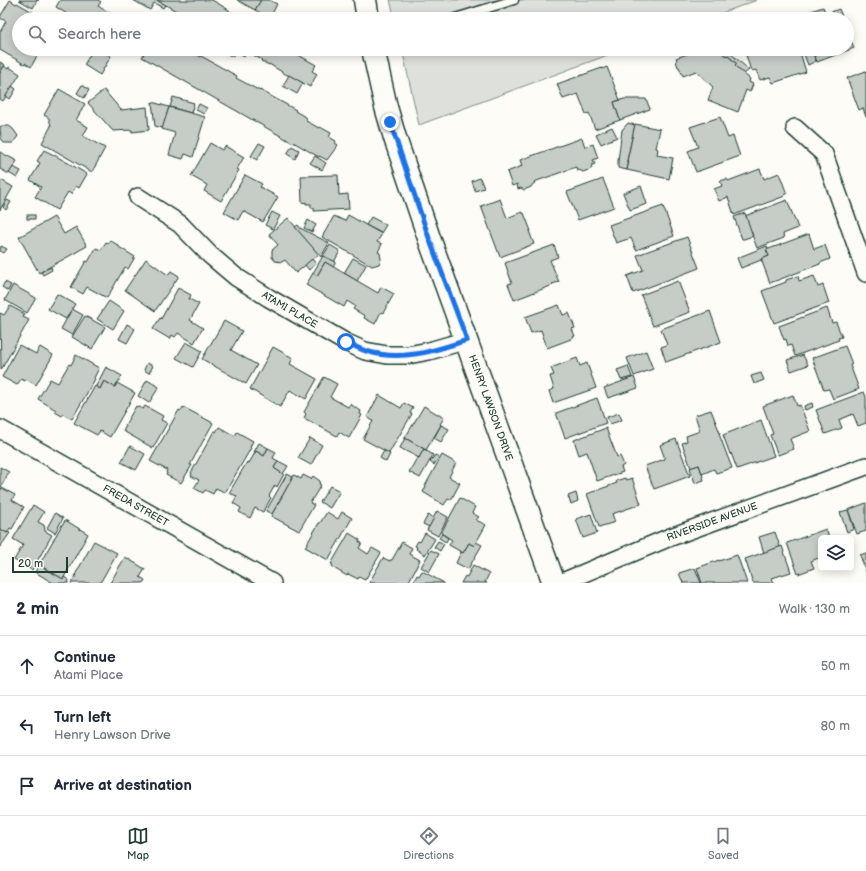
<!DOCTYPE html>
<meta charset="utf-8">
<style>
:root{--surface:#fff;--page:#f6f6f7;--text:#1f2937;--muted:#747a83;--line:#e0e1e3;--accent:#1f3d34}
body{margin:0;font-family:"Balsamiq Sans",sans-serif;background:var(--page);color:var(--text)}
.controls{position:absolute;right:12px;bottom:12px;display:grid;overflow:hidden;border-radius:6px;box-shadow:0 2px 10px #0003}
.controls button{width:36px;height:36px;display:grid;place-items:center;padding:0;border:0;border-bottom:1px solid var(--line);background:var(--surface);color:var(--text);font:20px sans-serif}
.scale{position:absolute;left:12px;bottom:10px;width:56px;box-sizing:border-box;padding-left:4px;border:2px solid #1f3d34;border-top:0;font-size:11px;line-height:14px;white-space:nowrap;color:#1f3d34;-webkit-text-stroke:3px #fdfcf7;paint-order:stroke}
.stop{position:absolute;width:12px;height:12px;margin:-9px;border:3px solid #1a73e8;border-radius:50%;background:#fff}
.stop.end{background:#1a73e8;border-color:#fff;box-shadow:0 1px 4px #0008}
.list{margin:0;padding:0;list-style:none}
h2{display:flex;justify-content:space-between;align-items:center;height:52px;margin:0;padding:0 16px;font-size:17px}
h2 small{font-size:13px;font-weight:400;color:var(--muted)}
.list li{display:grid;grid-template-columns:26px 1fr auto;gap:12px;align-items:center;box-sizing:border-box;height:60px;padding:0 16px;border-top:1px solid var(--line)}
.list b{display:block;font-size:15px;white-space:nowrap}
.list p{margin:0;font-size:13px;white-space:nowrap;color:var(--muted)}
.list em{font-size:13px;font-style:normal;color:var(--muted)}
.icon{flex:none;width:22px;height:22px;fill:none;stroke:currentColor;stroke-width:2;stroke-linecap:round;stroke-linejoin:round}
.map{position:relative;flex:none;width:866px;height:583px;overflow:hidden}
.search{position:absolute;background:var(--surface);box-shadow:0 2px 10px #0003;left:12px;right:12px;top:12px;height:44px;display:flex;align-items:center;gap:10px;box-sizing:border-box;padding:0 14px;border-radius:22px;color:var(--muted);font-size:15px}
.sheet{height:232px;background:var(--surface)}
nav{display:flex;justify-content:space-around;align-items:center;box-sizing:border-box;height:56px;border-top:1px solid var(--line);background:var(--surface);font-size:11px;color:var(--muted)}
nav a{display:grid;justify-items:center;gap:2px}
nav .on{color:var(--accent)}
.map>svg:first-child{display:block}
</style>
<div class="map">
<svg width="866" height="583" viewBox="0 0 866 583">
<rect width="100%" height="100%" fill="#fdfcf7"/>
<filter id="ink" filterUnits="userSpaceOnUse"><feTurbulence type="fractalNoise" baseFrequency=".025" numOctaves="2"/><feDisplacementMap in="SourceGraphic" scale="8" xChannelSelector="R" yChannelSelector="G"/><feConvolveMatrix kernelMatrix="1 2 1 2 8 2 1 2 1" color-interpolation-filters="sRGB"/></filter>
<g filter="url(#ink)">
<g fill="#dde0db" stroke="#7e8e88">
<path d="M390 0H757L706 19H395Z"/>
<path d="M402 49H624L419 125Z"/>
</g>
<g fill="#c6cdc7" stroke="#1f3d34">
<path d="M10 0 16 4 17 3 45 19H19V49H35L39 52 31 67 25 63 24 64 0 50V32L6 21 0 18V17Z"/>
<path d="M19 0H39H37L33 8Z"/>
<path d="M60 0H98L101 2 98 6 117 17 116 19H70L72 17 56 7Z"/>
<path d="M133 0H157L165 5 163 8 154 3 150 10Z"/>
<path d="M157 0H212L229 10V11L231 12 230 14 233 15 232 18 233 19H190Z"/>
<path d="M237 0H261L255 10Z"/>
<path d="M261 0H269L277 4 270 18 255 10Z"/>
<path d="M823 7 826 14 839 9 843 19H801L799 15Z"/>
<path d="M847 30 854 48 817 62 812 49H847Z"/>
<path d="M93 49H98L111 56 100 75 84 65Z"/>
<path d="M147 49H181L187 53 188 50 201 57V56L237 76 236 78 260 91V90L296 110 295 111 307 118 306 121 319 128 320 127 331 133 329 137 336 141 335 143 338 145 327 160 319 156V157L293 142V143L142 57Z"/>
<path d="M218 49H238L233 57Z"/>
<path d="M238 49H243L247 51 244 56 237 52Z"/>
<path d="M243 49H288L316 65 312 71 317 74 310 87 288 75H287L269 64V65L261 61 262 60Z"/>
<path d="M701 49H718L726 56 727 55 737 64 735 66 750 79 749 82 753 84 750 92 746 90 738 112 708 100 713 87 696 71 683 76 679 67H678L676 61 677 60 676 58Z"/>
<path d="M718 49H726L749 70 744 74 735 66 737 64 727 55 726 56Z"/>
<path d="M764 49H799L806 72 773 83 770 77 760 80 756 70 751 71 746 55Z"/>
<path d="M802 49H811L816 61 808 65Z"/>
<path d="M0 62 5 65 0 73Z"/>
<path d="M4 66 8 69 9 67 20 74 3 101 0 99V73Z"/>
<path d="M607 67 620 100 614 102 620 120 595 129 589 113 586 114 578 94 563 99 557 84 602 68V69Z"/>
<path d="M866 71V117L863 108 859 110 847 78Z"/>
<path d="M289 75 303 83 297 94 283 86Z"/>
<path d="M82 85 89 90 84 98 77 93Z"/>
<path d="M12 86 16 89 10 99 6 96Z"/>
<path d="M59 89 85 104 76 120 88 127 83 136 105 148 92 172 42 143 51 126 49 118 44 115Z"/>
<path d="M104 90 121 110 147 107 149 130 132 132V130L113 131 88 103Z"/>
<path d="M173 97 194 103 191 113 170 107Z"/>
<path d="M624 99H646L650 109 620 120 614 102Z"/>
<path d="M152 102 169 107 163 128 155 126Z"/>
<path d="M199 104 207 108 204 114 196 110Z"/>
<path d="M169 107 205 117 193 157 185 154 183 159 169 155 175 133 162 129Z"/>
<path d="M720 117 728 138 733 136 740 156 696 172 688 151 698 147 690 127Z"/>
<path d="M628 123 635 125 627 161H629L627 170 618 168V161L622 130Z"/>
<path d="M635 124 660 129 656 148 658 149 657 155 673 158 669 179 627 170 629 161H627Z"/>
<path d="M1 126H9L13 129 18 136 13 143H5L1 140 0 127Z"/>
<path d="M612 127 617 137 601 144 596 134Z"/>
<path d="M582 138 585 147 593 144 598 158 593 160 595 164 592 165 591 169 583 172 579 170 577 171 576 167 534 182 535 183 533 184 531 187 524 190 521 188 518 189 517 184 512 186 507 172 522 166 520 160Z"/>
<path d="M210 143 222 150 225 146 244 157 237 169 239 170 221 201 204 191 207 185 191 176Z"/>
<path d="M259 143 265 146 257 160 251 156Z"/>
<path d="M292 146 299 150 295 159 287 154Z"/>
<path d="M44 150 56 156 87 174 79 188 76 186 71 194 68 192 57 210 35 197 41 187 30 180 40 163 37 161Z"/>
<path d="M0 152 17 161 9 174 0 169Z"/>
<path d="M315 156 326 163 322 170 310 163Z"/>
<path d="M13 167 21 171 17 178 9 173Z"/>
<path d="M760 169 764 179 779 173 787 194 784 195 785 196 734 215 728 197 719 201 714 189 722 186 720 181 727 179 728 181Z"/>
<path d="M245 175 262 184 260 187 278 197 263 222 243 211 238 220 224 212Z"/>
<path d="M338 175 339 195 348 194 349 209 314 211V208H311V204H306V202L302 203 301 176Z"/>
<path d="M480 178 484 188 475 191 472 181Z"/>
<path d="M603 179 614 207 578 220 567 192Z"/>
<path d="M1 180 13 187 0 210V182Z"/>
<path d="M641 186 647 204 630 210 623 193Z"/>
<path d="M500 199 507 218 522 212V213H524L531 231H529L534 244 500 257 481 206Z"/>
<path d="M7 200 11 202 6 210 3 207Z"/>
<path d="M787 200 798 228 783 234 784 238 757 248 745 216Z"/>
<path d="M663 206 674 236 636 250 631 238 616 243 609 225Z"/>
<path d="M272 212 280 216 273 229 265 225Z"/>
<path d="M745 213 753 236 744 239H742L734 217Z"/>
<rect x="27" y="215" width="8" height="4"/>
<path d="M348 215 382 234 377 242 382 244 378 252 380 253 381 259 379 264 372 266 322 237 334 216 345 221Z"/>
<path d="M54 217 64 234 76 227 87 246 39 273 19 237Z"/>
<path d="M371 217 386 225 381 233 366 225Z"/>
<path d="M288 218 319 254 296 273 285 260 282 262 275 261 272 257V250L278 245 269 234Z"/>
<path d="M308 220 316 225 312 232 304 228Z"/>
<path d="M298 225 300 228 329 243 321 257 295 227Z"/>
<path d="M809 234 814 249 825 245 830 259 820 263V264L770 283 761 259 769 256 766 250Z"/>
<path d="M687 237 699 268 633 293 627 276 643 270 637 255Z"/>
<path d="M110 240 119 246V247L135 257 128 269 125 267 107 298 87 287 83 294 71 287 86 261 88 262 96 248 101 250 106 242 108 243Z"/>
<path d="M330 245 340 251 334 262 323 256Z"/>
<path d="M554 245 558 257 550 260 559 282 552 284 553 285 514 300 508 284 512 283 505 263Z"/>
<path d="M1 246 7 249 4 253 0 251Z"/>
<path d="M767 246 768 249 766 250 769 256 761 259V260L741 268 737 258Z"/>
<path d="M323 256 336 262 333 267 325 262 317 276 313 273Z"/>
<path d="M353 258 366 265 357 281 344 273Z"/>
<path d="M146 259 168 275 171 271 179 276 155 311 125 290Z"/>
<path d="M312 259 316 264 309 270 305 265Z"/>
<path d="M325 262 378 293 381 287 394 294 383 313 381 312 375 324 364 318 365 316 353 309 355 306 347 301 344 307 306 285 313 273 317 276Z"/>
<path d="M51 267 52 270 43 275 41 272Z"/>
<path d="M798 276 799 281 814 276 818 287 823 285 829 303 774 323 762 291 786 282V280Z"/>
<path d="M678 281 690 312 653 326 641 295Z"/>
<path d="M5 282 11 285 8 291 2 287Z"/>
<path d="M13 285 36 298 27 313 5 300Z"/>
<path d="M178 288 191 295 189 299 199 304 190 320 203 328 194 343 178 333 175 337 172 335 170 339 153 329 160 318 161 319Z"/>
<path d="M57 294 75 304 66 319 48 309Z"/>
<path d="M109 301 124 311 113 329 97 319Z"/>
<path d="M559 305 563 315 569 313 575 328 572 329 575 336 571 338V339L547 348 541 330 531 333 525 317Z"/>
<path d="M10 306 25 314 23 317 29 320 1 370 0 313 4 315Z"/>
<path d="M827 308 832 323 836 322 842 337 838 338 839 340 795 356 791 345 788 346 786 339 784 340 779 326Z"/>
<path d="M72 309 83 315 72 335 61 329Z"/>
<path d="M710 311 721 342 666 362 661 347 667 345 661 329Z"/>
<path d="M85 316 105 327 92 349 72 337Z"/>
<path d="M224 321 242 331 231 350 257 365 246 384 202 359Z"/>
<path d="M127 324 135 329 127 343 119 339Z"/>
<path d="M186 342 202 351 193 367 176 358Z"/>
<path d="M19 345 36 354 40 347 53 355 36 385 26 379 25 381 21 379 17 385 2 377Z"/>
<path d="M845 346 852 364 850 365 859 389 833 399 829 389 824 390 812 358Z"/>
<path d="M273 347 293 358 290 364 317 379 306 399 290 390 280 407 250 389Z"/>
<path d="M646 351 653 369 634 376 627 358Z"/>
<path d="M76 355 99 368 94 378 95 379 72 419 63 414 62 416 55 412 56 410 38 399 50 379 58 383 69 364 71 365Z"/>
<path d="M803 355 808 365 791 371 787 360Z"/>
<path d="M577 358 580 366 587 363 596 388 553 403 549 391 554 389 550 376 554 375 551 368Z"/>
<path d="M147 363 153 366 149 373 144 370Z"/>
<path d="M628 366 632 377 621 380 617 370Z"/>
<path d="M106 367 122 376 115 387 104 381 100 389 96 386Z"/>
<path d="M761 373 764 380 754 384 751 376Z"/>
<path d="M324 377 337 384 330 397 348 407 350 404 361 411 360 414 362 415 349 438 339 432 337 436 304 418 306 414 304 412Z"/>
<path d="M634 377 638 388 608 398 604 388Z"/>
<path d="M147 380 159 387 149 403 138 396Z"/>
<path d="M104 381 115 387 117 383 135 393 110 437 100 431 97 435 74 423 95 386 100 389Z"/>
<path d="M864 392 866 397V423L858 426 853 414 839 420 842 428 825 434 816 410Z"/>
<path d="M379 395 401 408 404 403 413 408 410 413 412 414 389 453 363 439 373 421 367 417Z"/>
<path d="M793 395 797 406 800 405 810 431 790 439 794 449 778 455 770 435 773 434 763 406Z"/>
<path d="M597 398 606 423 565 438 556 413Z"/>
<path d="M812 403 813 407 805 410 804 406Z"/>
<path d="M136 406 143 409 145 406 163 416 161 420 167 423 153 448 123 431 126 426 125 425Z"/>
<path d="M424 406 444 418 440 424 441 425 426 450 405 438Z"/>
<path d="M183 407 213 423 190 465H192L181 483 166 475 167 473 166 472 167 470 150 461 179 410 181 411Z"/>
<path d="M711 410 720 433 719 434 732 468 716 473 714 469 702 474 699 465 691 468 682 443 687 441 686 436 700 431 695 415Z"/>
<path d="M619 413 622 420 610 424 607 417Z"/>
<path d="M761 420 774 456 737 469 731 453 730 454 723 435Z"/>
<path d="M441 425 449 429 441 442 434 438Z"/>
<path d="M219 427 235 436 237 432 253 441 250 447 251 448 226 491H225L224 492 216 488 213 494 205 490 203 493 194 488 199 480 191 476 192 474 191 473 214 431 216 432Z"/>
<path d="M606 428 617 457 620 456 624 465 621 467 623 472 597 481 587 452 579 455 574 440Z"/>
<path d="M310 438 322 445 311 465 298 458Z"/>
<path d="M405 438 424 449 419 458 400 448Z"/>
<path d="M676 439 690 476 654 489 645 466 665 459 660 445Z"/>
<path d="M259 443 268 448 264 456 256 451 255 452H254Z"/>
<path d="M130 446 145 454 136 470 121 462Z"/>
<path d="M268 448 276 452 273 458 278 461 274 468 284 474 277 487 275 485 269 496 271 498 263 512 255 508 250 518 239 512 241 508 233 503 237 496 229 493 247 462 249 463 256 451 264 456Z"/>
<path d="M424 449 433 455 420 478 409 472 417 458H419Z"/>
<path d="M384 451 390 454 386 462 380 458Z"/>
<path d="M435 455 439 457 434 465 430 462Z"/>
<path d="M442 455 456 463 449 477 460 483 451 500 448 499 444 505 423 492 426 486H425Z"/>
<path d="M278 461 288 466 283 474 274 468Z"/>
<path d="M699 465 704 480 695 483 690 468Z"/>
<path d="M0 467 9 472 0 489Z"/>
<path d="M287 474 293 477 272 514 266 511Z"/>
<path d="M294 475 301 479 303 475 311 479 313 476 320 481 319 484 321 485 310 503 314 505 299 531 271 516Z"/>
<path d="M625 478 626 480 632 478 641 504 612 514 615 522 599 527 587 494 617 483 616 481Z"/>
<path d="M330 486 340 491 330 508 320 502Z"/>
<path d="M2 488 15 495 12 500 24 507 12 529 10 528 7 533 0 529V491Z"/>
<path d="M576 493 578 501 571 504 568 496Z"/>
<path d="M460 498 475 507 472 513 479 517 476 520 486 525 474 546 469 543 463 553 449 545 452 540 441 533Z"/>
<path d="M866 503V531L857 534 848 510Z"/>
<path d="M33 505 44 512 38 522 44 525 45 531 52 535 32 570 14 560 23 545 13 539Z"/>
<path d="M848 510 854 529 847 532 840 512Z"/>
<path d="M437 511 448 517 438 536 427 530Z"/>
<path d="M327 512 338 519 342 512 352 518 328 560 305 547 319 523H320Z"/>
<path d="M55 513 63 518 55 533 47 528Z"/>
<path d="M591 514 597 533 583 538 576 519Z"/>
<path d="M428 515 434 518 429 527 423 524Z"/>
<path d="M65 520 88 534 63 579 39 565 63 523H64Z"/>
<path d="M0 529 7 533 8 532 10 533 0 547Z"/>
<path d="M826 529 829 538H821V557L811 561 814 568 798 574 787 543Z"/>
<path d="M775 532 780 547 764 553 759 537Z"/>
<path d="M349 533 360 540 359 542 362 543 359 548 368 554 372 548 381 553 365 580 359 577 358 579 348 574 347 576 332 567 333 565 331 564Z"/>
<path d="M425 533 435 539 425 555 416 549 417 547 415 546 418 541 420 542Z"/>
<path d="M442 534 448 538 446 542 439 538Z"/>
<path d="M94 541 117 553 100 583H71L76 576 75 575Z"/>
<path d="M438 541 444 544 440 551 434 547Z"/>
<path d="M402 542 412 548 409 554 420 560 408 583H369L383 558 390 561V560H392Z"/>
<path d="M476 542 482 545 468 569 456 563 461 552 463 553 469 543 474 546Z"/>
<path d="M782 546 791 572 772 578 774 583H753L745 559Z"/>
<path d="M431 550 439 554 429 572 421 567Z"/>
<path d="M866 553V572L860 555Z"/>
<path d="M737 555 747 583H702L697 568 719 560V561Z"/>
<path d="M125 557 145 569 140 577 145 580 143 583H110Z"/>
<path d="M39 565 63 579 64 577 69 580 68 583H53L35 572Z"/>
<path d="M473 565 489 574 485 582 487 583H461L465 576 467 577Z"/>
<path d="M695 568 701 583H682H683L679 573Z"/>
<path d="M422 571 444 583H413L417 575 419 576Z"/>
</g>
<g fill="none" stroke-linecap="round" stroke-linejoin="round">
<defs>
<path id="lane" d="M452 19 514 0"/>
<g id="street">
<path d="M795 128 824 154 866 273"/>
<path id="s1" d="M138 197 180 224 210 255 236 277 269 298 345 342 365 351 387 355H408L429 351 467 340"/>
<path id="s2" d="M0 429 272 583"/>
<path id="s3" d="M560 583 668 538 866 466"/>
</g>
<g id="secondary">
<path d="M365 0 368 19"/>
<path id="s4" d="M373 49 386 107 395 138 429 238 554 583"/>
</g>
</defs>
<use href="#lane" stroke="#1f3d34" stroke-width="11"/>
<use href="#street" stroke="#1f3d34" stroke-width="20"/>
<use href="#secondary" stroke="#1f3d34" stroke-width="25"/>
<use href="#lane" stroke="#fdfcf7" stroke-width="8"/>
<use href="#street" stroke="#fdfcf7" stroke-width="17"/>
<use href="#secondary" stroke="#fdfcf7" stroke-width="22"/>
</g>
</g>
<g fill="none" stroke-linecap="round" stroke-linejoin="round" filter="url(#ink)">
<path stroke="#1a73e8" stroke-width="5" d="M346 342C352 345 359 349 366 351 402 362 433 351 467 340L429 238 390 122"/>
</g>
<g text-anchor="middle" dominant-baseline="central" stroke-width="4" stroke-linejoin="round" paint-order="stroke">
<g font-size="10" fill="#1f3d34" stroke="#fdfcf7">
<text stroke="none"><textPath href="#s1" startOffset="190">ATAMI PLACE</textPath></text>
<text stroke="none"><textPath href="#s4" startOffset="378">HENRY LAWSON DRIVE</textPath></text>
<text stroke="none"><textPath href="#s2" startOffset="156">FREDA STREET</textPath></text>
<text stroke="none"><textPath href="#s3" startOffset="164">RIVERSIDE AVENUE</textPath></text>
</g>
</g>
</svg>
<div class="controls">
<button><svg class="icon" aria-label="layers" viewBox="0 0 24 24"><path d="M12 4l9 5-9 5-9-5zM3 14l9 5 9-5"/></svg></button>
</div>
<div class="scale">20 m</div>
<div class="stop" style="left:346px;top:342px"></div>
<div class="stop end" style="left:390px;top:122px"></div>
<div class="search"><svg class="icon" aria-label="search" viewBox="0 0 24 24"><circle cx="10" cy="10" r="6"/><path d="M15 15l6 6"/></svg>Search here</div>
</div>
<section class="sheet">
<h2>2 min<small>Walk · 130 m</small></h2>
<ul class="list">
<li><svg class="icon" aria-label="ahead" viewBox="0 0 24 24"><path d="M12 20V5M6 11l6-6 6 6"/></svg><div><b>Continue</b><p>Atami Place</p></div><em>50 m</em></li>
<li><svg class="icon" aria-label="left" viewBox="0 0 24 24"><path d="M17 20v-9H6M10 6l-5 5 5 5"/></svg><div><b>Turn left</b><p>Henry Lawson Drive</p></div><em>80 m</em></li>
<li><svg class="icon" aria-label="arrive" viewBox="0 0 24 24"><path d="M6 21V4h12l-3 4 3 4H6"/></svg><div><b>Arrive at destination</b></div></li>
</ul>
</section>
<nav>
<a class="on"><svg class="icon" aria-label="map" viewBox="0 0 24 24"><path d="M3 6l6-2 6 2 6-2v14l-6 2-6-2-6 2zM9 4v14M15 6v14"/></svg>Map</a>
<a><svg class="icon" aria-label="directions" viewBox="0 0 24 24"><path d="M12 3l9 9-9 9-9-9zM9 14v-3h6M13 9l2 2-2 2"/></svg>Directions</a>
<a><svg class="icon" aria-label="saved" viewBox="0 0 24 24"><path d="M7 4h10v16l-5-4-5 4z"/></svg>Saved</a>
</nav>
